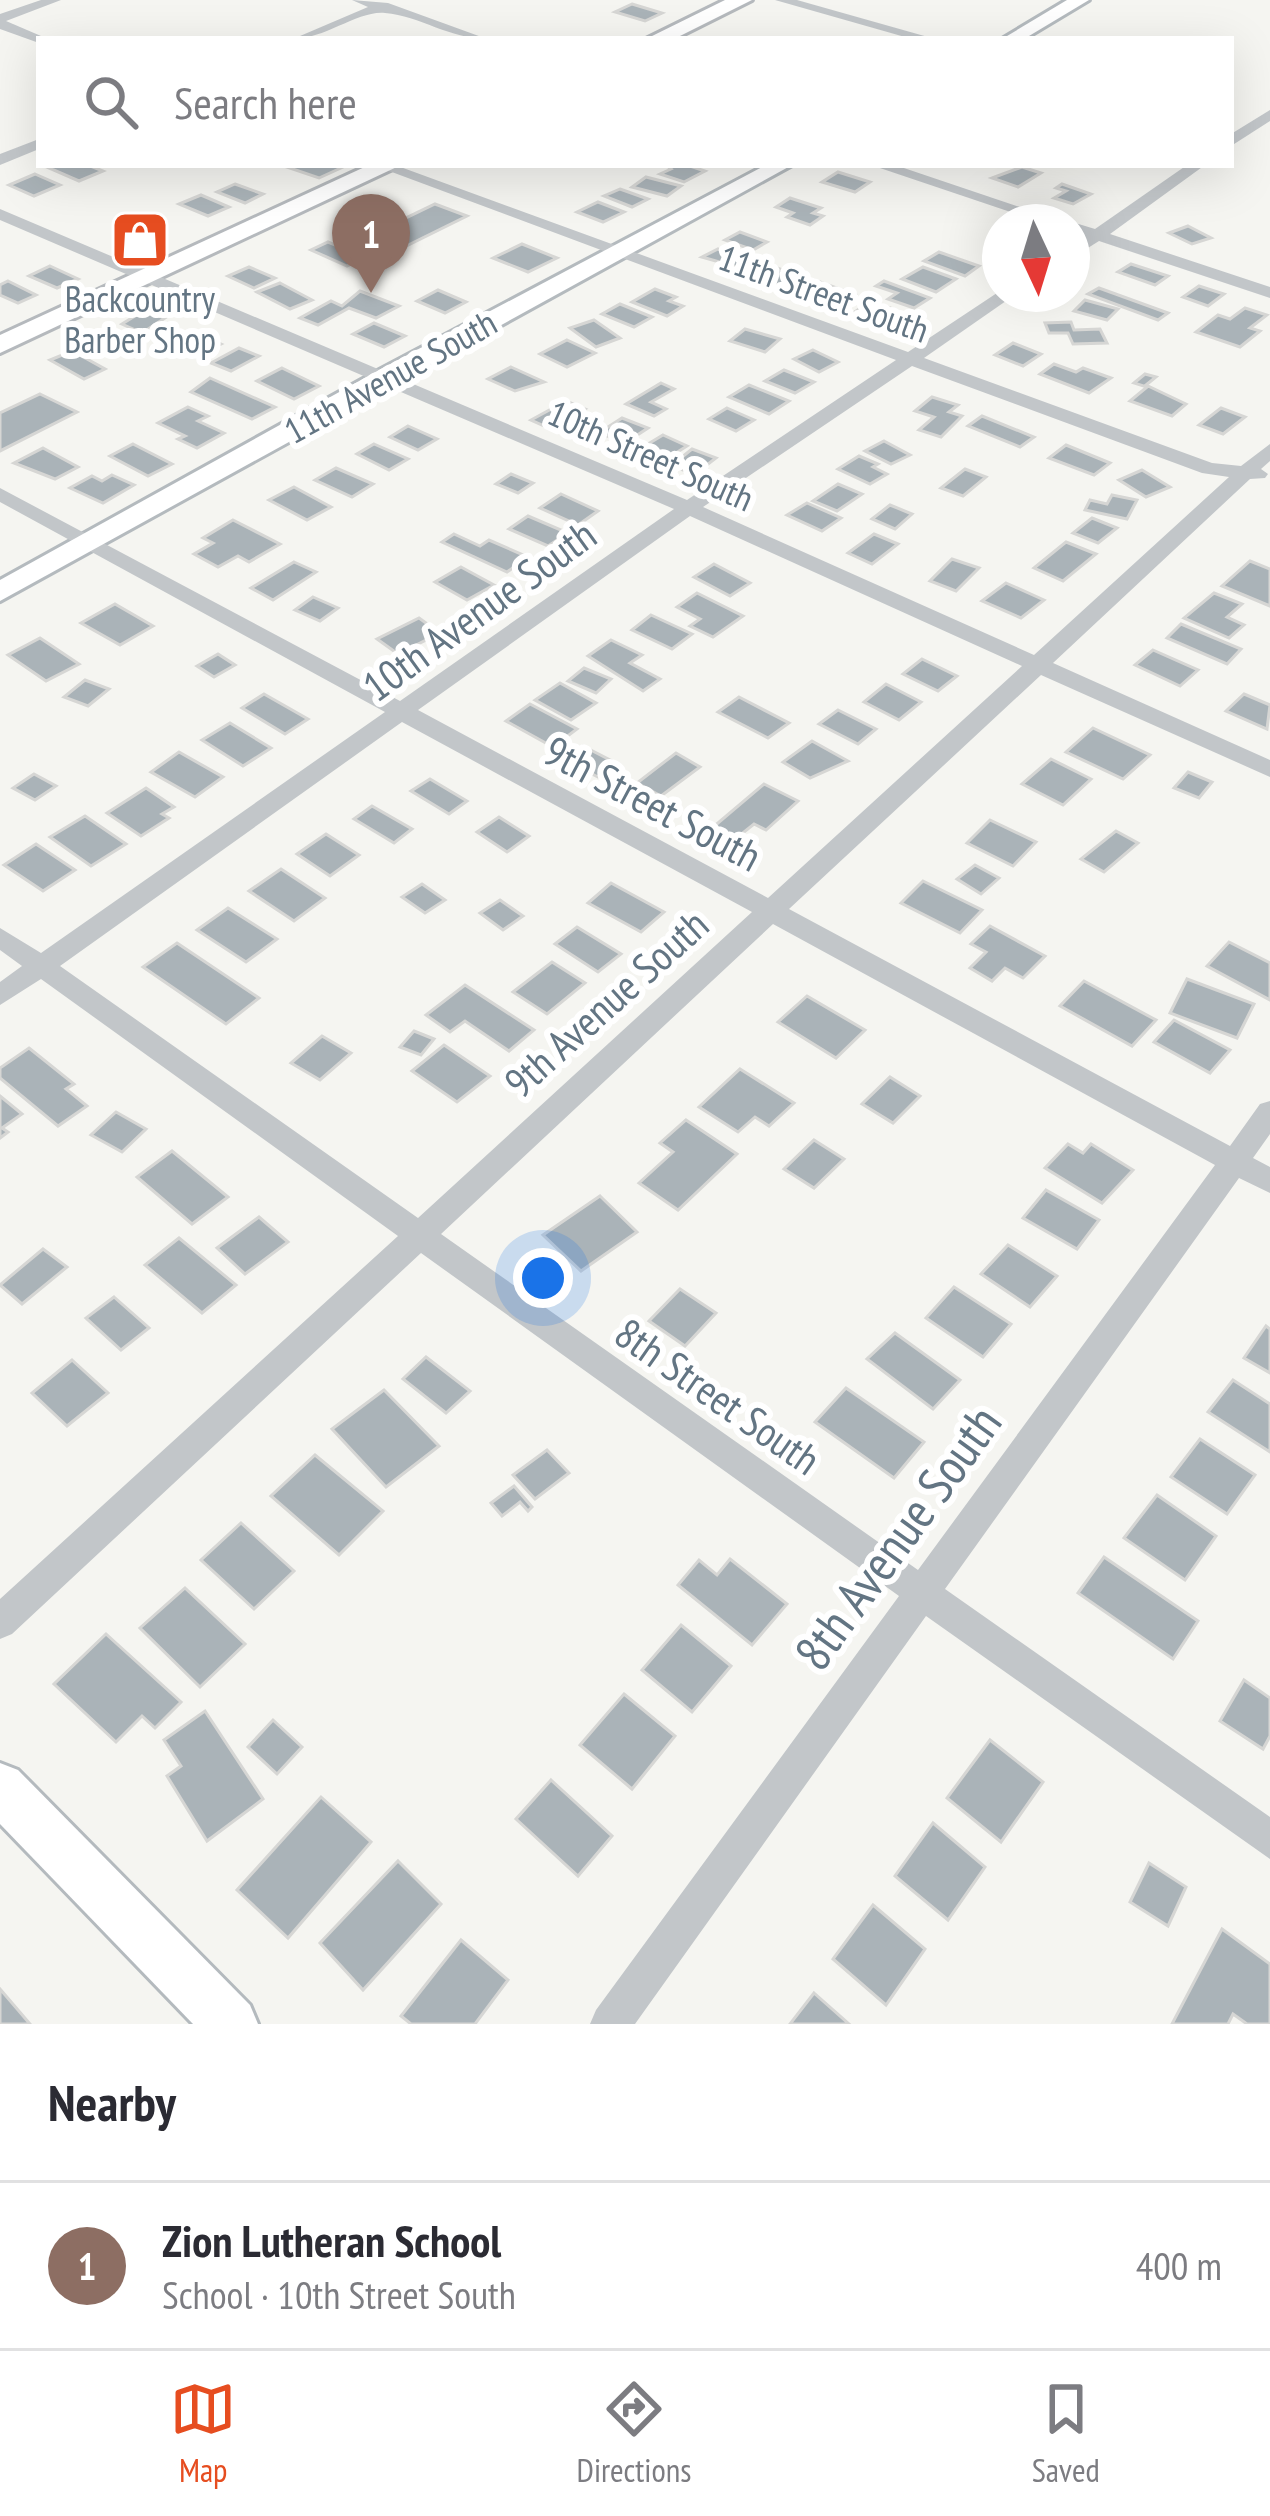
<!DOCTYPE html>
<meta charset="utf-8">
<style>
:root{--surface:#fff;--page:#f7f7f7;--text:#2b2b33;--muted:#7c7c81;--line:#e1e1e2;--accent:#e64d20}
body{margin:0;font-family:"PT Sans Narrow",sans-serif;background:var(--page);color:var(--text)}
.compass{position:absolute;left:982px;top:204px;width:108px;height:108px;border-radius:50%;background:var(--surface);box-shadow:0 12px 48px #0002;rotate:176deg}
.you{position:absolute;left:543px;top:1278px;width:42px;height:42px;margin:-30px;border:9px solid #fff;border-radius:50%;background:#1a73e8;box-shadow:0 0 0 18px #1a73e833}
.badge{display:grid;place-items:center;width:78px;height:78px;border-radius:50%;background:var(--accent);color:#fff;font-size:39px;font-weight:700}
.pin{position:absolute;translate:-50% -99px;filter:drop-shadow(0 3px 6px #0008)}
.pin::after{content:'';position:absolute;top:63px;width:42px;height:36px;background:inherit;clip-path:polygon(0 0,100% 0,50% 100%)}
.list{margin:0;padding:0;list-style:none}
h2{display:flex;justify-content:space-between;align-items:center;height:156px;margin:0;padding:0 48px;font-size:51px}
h2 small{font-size:39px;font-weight:400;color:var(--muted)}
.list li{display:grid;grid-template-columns:78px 1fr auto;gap:36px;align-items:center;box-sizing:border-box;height:168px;padding:0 48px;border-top:3px solid var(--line)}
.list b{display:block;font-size:45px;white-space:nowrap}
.list p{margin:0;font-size:39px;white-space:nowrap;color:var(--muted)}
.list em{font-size:39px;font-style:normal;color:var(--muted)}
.icon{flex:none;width:66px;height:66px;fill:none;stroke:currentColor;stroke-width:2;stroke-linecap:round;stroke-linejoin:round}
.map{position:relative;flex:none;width:1270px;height:2024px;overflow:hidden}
.search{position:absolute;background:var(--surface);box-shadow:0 12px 48px #0002;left:36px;right:36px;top:36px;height:132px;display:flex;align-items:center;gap:30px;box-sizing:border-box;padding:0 42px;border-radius:0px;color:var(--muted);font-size:45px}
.sheet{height:324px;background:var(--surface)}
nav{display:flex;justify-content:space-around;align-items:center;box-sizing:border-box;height:168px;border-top:3px solid var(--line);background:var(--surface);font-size:33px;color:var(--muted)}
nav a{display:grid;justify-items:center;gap:6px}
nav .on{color:var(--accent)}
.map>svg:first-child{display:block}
</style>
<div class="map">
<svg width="1270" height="2024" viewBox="0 0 1270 2024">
<rect width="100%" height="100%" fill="#f5f5f1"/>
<g fill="#aab3b8" stroke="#d6d6d4" stroke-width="3">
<path d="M632 4 662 13 645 21 615 12Z"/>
<path d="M56 165H88L103 171 79 181 49 168Z"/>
<path d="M281 165H337L343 167 319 178Z"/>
<path d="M687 165 705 171 684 182 660 174 671 169 666 165Z"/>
<path d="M1022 167 1041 173 1018 187 992 178Z"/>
<path d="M838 172 870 182 855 192 822 182Z"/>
<path d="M35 174 60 185 34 196 9 185Z"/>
<path d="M646 177 681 186 667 196 632 187Z"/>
<path d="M235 184 263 194 245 203 217 192Z"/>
<path d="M1062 184 1091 194 1073 204 1054 198 1066 191 1056 188Z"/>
<path d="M620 189 648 199 632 207 604 196Z"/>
<path d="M201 195 229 207 208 216 179 204Z"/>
<path d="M790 198 821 208 813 213 823 216 810 225 787 217 793 213 776 207Z"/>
<path d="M598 202 624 212 603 222 577 212Z"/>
<path d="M435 204 467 216 378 260 346 247Z"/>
<path d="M141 224 165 235 140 246 116 234Z"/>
<path d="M1188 226 1211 238 1192 244 1169 233Z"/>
<path d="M740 232 767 242 753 250 725 240Z"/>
<path d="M328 242 364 257 347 266 311 250Z"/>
<path d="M522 244 557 258 528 272 493 258Z"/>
<path d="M718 249 740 258 757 265 747 270 702 257Z"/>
<path d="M939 252 979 266 965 276 924 261Z"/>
<path d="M767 264 798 276 781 286 750 274Z"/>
<path d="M1131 264 1168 276 1155 285 1118 272Z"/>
<path d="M50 266 78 279 57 288 29 276Z"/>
<path d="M249 267 275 278 254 288 228 276Z"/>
<path d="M923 267 956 279 936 292 902 279Z"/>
<path d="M8 281 36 295 18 303 0 295V285Z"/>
<path d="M884 281 930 298 914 308 888 299 897 293 876 286Z"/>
<path d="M820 282 853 294 821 301 801 293Z"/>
<path d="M280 283 312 300 290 309 257 292Z"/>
<path d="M1199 286 1224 294 1208 306 1183 297Z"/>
<path d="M1099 288 1168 313 1158 320 1088 294Z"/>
<path d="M655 289 676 297 669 301 683 306 667 316 632 302Z"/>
<path d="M438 290 466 302 445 313 417 301Z"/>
<path d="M360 291 399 306 376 318 349 308 318 325 300 318 331 301 342 306Z"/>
<path d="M1085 300 1118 309 1107 320 1074 311Z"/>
<path d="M871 301 893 309 889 312 903 317 889 326 853 313Z"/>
<path d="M620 304 652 317 634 327 602 314Z"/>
<path d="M1245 308 1267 315 1250 328 1260 331 1240 347 1196 332 1218 315 1230 319Z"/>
<path d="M143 311 165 318 142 333 122 324Z"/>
<path d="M594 320 620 338 596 347 570 328Z"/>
<path d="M1071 322 1074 330 1100 329 1107 343 1073 344 1068 333H1049L1045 323Z"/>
<path d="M374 323 405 336 384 347 353 334Z"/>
<path d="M745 329 780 339 765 352 730 341Z"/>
<path d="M112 331 140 345 119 355 90 341Z"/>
<path d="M171 333 196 346 210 339 221 344 194 357 159 339Z"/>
<path d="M567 340 595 353 567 367 540 354Z"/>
<path d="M1013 343 1041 354 1023 366 995 355Z"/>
<path d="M239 348 259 356 231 371 211 363Z"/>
<path d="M77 349 92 357 87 359 105 369 84 379 50 360Z"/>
<path d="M813 350 838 362 819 372 794 359Z"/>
<path d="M1054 364 1076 372 1083 368 1111 378 1089 393 1040 374Z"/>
<path d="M511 367 544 382 515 391 488 379Z"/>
<path d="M282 368 319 386 294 399 257 381Z"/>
<path d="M784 370 814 382 795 393 765 381Z"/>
<path d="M1145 374 1156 377 1146 385 1186 404 1172 416 1130 401 1147 387 1134 383Z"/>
<path d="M210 378 275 407 252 419 191 392Z"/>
<path d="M661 383 674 389 651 402 666 409 654 416 626 404Z"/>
<path d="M749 385 789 401 769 414 729 397Z"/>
<path d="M40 394 77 412 0 451V413Z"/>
<path d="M932 397 958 405 949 412 962 416 941 437 919 430 934 417 915 411Z"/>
<path d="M566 401 585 409 551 429 531 420Z"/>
<path d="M188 407 208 416 198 421 224 433 197 448 178 439 185 436 158 423Z"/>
<path d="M727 408 754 420 736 431 709 419Z"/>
<path d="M1221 408 1245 417 1223 434 1199 425Z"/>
<path d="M982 416 1034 437 1020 447 968 426Z"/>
<path d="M622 418 648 428 625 443 599 433Z"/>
<path d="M408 426 437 439 418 450 390 437Z"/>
<path d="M663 435 687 446 663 461 638 450Z"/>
<path d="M884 441 910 455 891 464 865 451Z"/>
<path d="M133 444 172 464 148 476 110 456Z"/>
<path d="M374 444 408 459 389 470 357 454Z"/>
<path d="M1066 445 1110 463 1094 475 1049 458Z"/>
<path d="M43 448 78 467 55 479 14 463Z"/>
<path d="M692 449 716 458 695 474 671 466Z"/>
<path d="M859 456 878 464 873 467 887 474 870 484 838 469Z"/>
<path d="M336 468 373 484 352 497 315 480Z"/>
<path d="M965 469 986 477 963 496 941 488Z"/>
<path d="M1142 470 1170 487 1146 497 1119 480Z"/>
<path d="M511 474 533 483 518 493 496 484Z"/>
<path d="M112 475 134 485 103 503 70 488 92 476 102 481Z"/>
<path d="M838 484 862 494 837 511 813 501Z"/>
<path d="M294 487 331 507 307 520 269 500Z"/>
<path d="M561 494 598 511 578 525 540 508Z"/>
<path d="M1112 495 1137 500 1127 519 1085 510 1090 500 1107 504Z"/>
<path d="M807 503 841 518 822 531 787 515Z"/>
<path d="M890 505 912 514 895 529 872 519Z"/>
<path d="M528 516 568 533 548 546 509 529Z"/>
<path d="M1092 518 1117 528 1098 543 1073 533Z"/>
<path d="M233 520 280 544 249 562 238 556 218 567 194 554 213 543 203 538Z"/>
<path d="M454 534 480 546 489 540 528 557 507 572 442 542Z"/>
<path d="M874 534 898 544 872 564 848 553Z"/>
<path d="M1066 542 1096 554 1063 581 1034 568Z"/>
<path d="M952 559 979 568 956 591 930 581Z"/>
<path d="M1250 561 1270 569V606L1222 586Z"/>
<path d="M294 562 316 572 273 600 251 588Z"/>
<path d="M714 564 750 583 730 596 694 577Z"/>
<path d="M461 567 494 585 467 600 435 582Z"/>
<path d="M1006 583 1044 600 1021 618 982 601Z"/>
<path d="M697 593 743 616 713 637 690 626 700 619 677 607Z"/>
<path d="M1214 593 1242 604 1227 617 1244 625 1229 638 1184 618Z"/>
<path d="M313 597 338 608 320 621 295 610Z"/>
<path d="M115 604 153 626 120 645 81 623Z"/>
<path d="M651 615 692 634 672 649 632 630Z"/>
<path d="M419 618 440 633 398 654 377 639Z"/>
<path d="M1181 624 1241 649 1227 664 1167 638Z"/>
<path d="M40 638 79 664 46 681 8 655Z"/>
<path d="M611 640 642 655 630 663 660 679 643 691 588 656Z"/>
<path d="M1153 650 1198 670 1180 686 1135 665Z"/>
<path d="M218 654 235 665 214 677 197 666Z"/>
<path d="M922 659 957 676 938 691 903 674Z"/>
<path d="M584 668 611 679 596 693 568 681Z"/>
<path d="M85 680 109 689 88 706 64 697Z"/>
<path d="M560 683 596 703 571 720 535 700Z"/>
<path d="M886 684 921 702 899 720 864 702Z"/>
<path d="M264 694 308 719 285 734 242 708Z"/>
<path d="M1244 694 1270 705 1267 729 1226 711Z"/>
<path d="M739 697 789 723 768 738 718 712Z"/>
<path d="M530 704 577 729 553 747 506 721Z"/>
<path d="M838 710 876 729 858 744 819 724Z"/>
<path d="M230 723 271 748 243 766 202 740Z"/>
<path d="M1093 728 1150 755 1123 779 1066 752Z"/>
<path d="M812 741 848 761 810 778 783 762Z"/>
<path d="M583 746 616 763 598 777 565 760Z"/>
<path d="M179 752 223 777 195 797 151 772Z"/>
<path d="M676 753 700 767 661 796 637 783Z"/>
<path d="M1051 759 1091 779 1063 805 1022 784Z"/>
<path d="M1188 772 1212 782 1199 798 1174 788Z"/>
<path d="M34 774 56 786 35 800 13 788Z"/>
<path d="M430 779 467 801 449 814 411 791Z"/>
<path d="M764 784 798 801 766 830 754 824 734 840 712 828Z"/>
<path d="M146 788 174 807 162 814 169 818 141 836 107 813Z"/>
<path d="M372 806 412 829 394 843 354 819Z"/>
<path d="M85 816 126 844 91 866 50 837Z"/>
<path d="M499 817 529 836 507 852 477 832Z"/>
<path d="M990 820 1036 842 1013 866 967 843Z"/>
<path d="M1116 831 1138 843 1104 872 1081 859Z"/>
<path d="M326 834 359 855 330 876 297 854Z"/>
<path d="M36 844 75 870 43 891 4 865Z"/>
<path d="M975 865 999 878 981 894 957 879Z"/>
<path d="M281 869 325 898 294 921 249 891Z"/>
<path d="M923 881 982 910 960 933 901 903Z"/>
<path d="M611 883 664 912 641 932 588 903Z"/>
<path d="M422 884 445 900 425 913 402 897Z"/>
<path d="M500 900 523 916 503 930 480 913Z"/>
<path d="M228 908 277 939 246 962 197 930Z"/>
<path d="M990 926 1045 956 1023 978 1005 968 992 981 970 968 986 952 971 944Z"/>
<path d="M577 927 621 954 598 972 555 944Z"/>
<path d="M1229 942 1270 963V1000L1207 966Z"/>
<path d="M177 943 259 998 226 1024 143 967Z"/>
<path d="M552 962 585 983 547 1014 513 992Z"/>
<path d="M1187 979 1254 1004 1237 1038 1170 1013Z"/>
<path d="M1084 981 1156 1020 1132 1046 1060 1006Z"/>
<path d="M465 985 534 1030 509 1051 465 1021 450 1032 426 1015Z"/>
<path d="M807 996 865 1030 836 1058 778 1022Z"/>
<path d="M1174 1020 1230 1050 1210 1073 1154 1042Z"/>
<path d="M414 1031 434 1039 421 1055 400 1047Z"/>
<path d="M322 1036 351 1053 320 1080 291 1063Z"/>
<path d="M444 1045 490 1076 457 1102 412 1071Z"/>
<path d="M29 1048 74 1084 66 1089 87 1106 58 1126 0 1078V1068Z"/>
<path d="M740 1069 794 1103 769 1126 755 1117 738 1132 699 1107Z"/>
<path d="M890 1077 920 1096 893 1123 862 1104Z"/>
<path d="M0 1096 22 1114 2 1128 8 1132 0 1138Z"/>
<path d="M116 1112 146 1129 122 1152 91 1135Z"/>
<path d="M686 1120 737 1154 678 1210 639 1183 673 1152 660 1143Z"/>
<path d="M814 1140 844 1159 814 1188 784 1169Z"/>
<path d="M1068 1144 1083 1153 1091 1144 1133 1170 1102 1203 1045 1168Z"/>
<path d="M172 1151 228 1197 192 1224 137 1177Z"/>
<path d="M1046 1190 1099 1220 1077 1249 1023 1218Z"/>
<path d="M600 1196 637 1232 581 1271 543 1235Z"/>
<path d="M259 1217 288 1242 245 1274 217 1248Z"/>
<path d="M179 1238 236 1285 202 1313 145 1265Z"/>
<path d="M1008 1245 1057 1276 1030 1307 981 1274Z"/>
<path d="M43 1249 67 1267 22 1304 0 1285Z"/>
<path d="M954 1287 1011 1324 983 1357 926 1318Z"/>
<path d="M680 1289 716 1313 685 1346 649 1321Z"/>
<path d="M114 1297 149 1328 121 1350 86 1318Z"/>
<path d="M1266 1326 1270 1329V1373L1244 1358Z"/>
<path d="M895 1333 960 1380 933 1409 867 1359Z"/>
<path d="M426 1357 470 1391 446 1413 403 1379Z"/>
<path d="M72 1360 108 1393 67 1426 32 1393Z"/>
<path d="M1233 1380 1270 1404V1452L1208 1412Z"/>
<path d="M846 1388 924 1442 894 1478 815 1422Z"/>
<path d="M384 1390 439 1446 386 1487 332 1429Z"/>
<path d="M1200 1439 1255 1475 1227 1514 1171 1477Z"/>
<path d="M547 1450 569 1473 535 1499 513 1475Z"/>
<path d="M315 1455 383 1511 339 1555 271 1496Z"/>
<path d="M514 1486 532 1507 528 1511 520 1502 502 1516 491 1503Z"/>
<path d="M1157 1495 1216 1536 1185 1580 1124 1538Z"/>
<path d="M241 1523 294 1571 254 1609 201 1560Z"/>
<path d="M1104 1557 1198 1621 1173 1659 1078 1593Z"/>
<path d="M730 1559 787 1604 752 1645 678 1585 699 1560 717 1575Z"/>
<path d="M185 1588 245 1644 200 1687 140 1628Z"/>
<path d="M681 1625 731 1666 692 1712 642 1670Z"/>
<path d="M106 1634 181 1702 155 1728 142 1716 116 1742 54 1684Z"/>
<path d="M1244 1680 1270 1698V1736L1263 1749 1220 1721Z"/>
<path d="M624 1694 675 1736 632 1789 580 1745Z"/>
<path d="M205 1711 263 1799 207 1841 167 1776 181 1766 164 1740Z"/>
<path d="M273 1720 302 1747 277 1774 248 1747Z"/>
<path d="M990 1740 1043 1782 1001 1842 947 1798Z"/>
<path d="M551 1780 612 1836 578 1876 516 1819Z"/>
<path d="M321 1797 371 1842 288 1938 237 1890Z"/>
<path d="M933 1823 985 1867 948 1920 895 1876Z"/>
<path d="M398 1861 441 1904 363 1990 320 1943Z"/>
<path d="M1149 1863 1186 1887 1168 1926 1130 1902Z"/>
<path d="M873 1905 925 1949 886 2005 833 1959Z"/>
<path d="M1222 1929 1270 1964V2024H1247L1233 2014 1228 2024H1172Z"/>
<path d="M461 1940 508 1980 475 2024H411L401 2016Z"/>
<path d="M0 1989 30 2024H0Z"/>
<path d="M814 1993 849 2024H790Z"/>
</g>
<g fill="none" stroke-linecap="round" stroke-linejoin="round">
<defs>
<g id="secondary">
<path d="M1067 0H1089L1024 39H1002Z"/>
<path d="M766 165H792L0 601V580L379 370Z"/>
<path d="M0 1763 18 1770 250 2005 258 2024H193L0 1824Z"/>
</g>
<g id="primary">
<path d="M725 0H752L674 39H646Z"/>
<path d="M369 165H401L0 353V335Z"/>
</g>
</defs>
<use href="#secondary" stroke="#b4babe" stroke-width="6"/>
<use href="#primary" stroke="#b5b9bd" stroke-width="6"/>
<g fill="#c2c6c9" fill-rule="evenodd">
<path d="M41 0H61L6 21 48 39 39 43 0 29V14Z"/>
<path d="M352 0 388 3 487 39C450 39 420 16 385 13 359 10 325 39 293 39L368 7Z"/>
<path d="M775 0H797L935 39H912Z"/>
<path d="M1270 110V121L1231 146V134Z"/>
<path d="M39 139V149L0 165V154Z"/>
<path d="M373 165H395L908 352 1000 291 1016 294 924 358 1212 463 1241 466 1270 444V461L1261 469 1268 474 1265 478 1250 479 1053 663 1270 760V777L1041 675 789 909 1230 1146 1260 1104 1270 1101V1134L1253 1158 1270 1167V1193L1239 1178 945 1589 1270 1817V1859L926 1616 635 2024H590L596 2010 899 1596 421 1253 12 1634 0 1639V1599L398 1236 41 979 0 1005V982L22 966 0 950V928L41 953 385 712 0 502V488L400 701 674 509 0 220V209L687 500 896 360ZM912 366 1202 473 1229 477 1034 655 703 507ZM690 516 1022 666 768 898 418 710ZM402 722 752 912 418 1218 60 966ZM773 924 1215 1165 918 1570 441 1234Z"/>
<path d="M871 165H895L1064 222H1040Z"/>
<path d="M1187 165H1205L1110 234 1270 287V298L1099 241 1072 258V245L1084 237 1072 232V222L1095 229Z"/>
</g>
<use href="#secondary" fill="#fff" fill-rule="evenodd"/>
<use href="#primary" fill="#fff" fill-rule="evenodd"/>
</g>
<defs>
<symbol id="shop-square" viewBox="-11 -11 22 22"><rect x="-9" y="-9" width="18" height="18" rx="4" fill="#e64d20" stroke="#fff"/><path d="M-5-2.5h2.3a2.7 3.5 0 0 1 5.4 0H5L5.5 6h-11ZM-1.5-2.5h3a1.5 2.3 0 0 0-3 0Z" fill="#fff"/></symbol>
</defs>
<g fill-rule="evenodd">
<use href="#shop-square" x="107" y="207" width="66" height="66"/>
</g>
<g text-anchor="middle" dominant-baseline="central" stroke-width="12" stroke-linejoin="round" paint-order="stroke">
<g font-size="36" fill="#637583" stroke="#fff">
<text transform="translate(824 293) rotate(20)">11th Street South</text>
<text transform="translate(390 376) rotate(-29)">11th Avenue South</text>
<text transform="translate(651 455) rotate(24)">10th Street South</text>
</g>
<g font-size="36" fill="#637583" stroke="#fff">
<text x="140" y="298">Backcountry<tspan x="140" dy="41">Barber Shop</tspan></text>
</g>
<g font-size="42" fill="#637583" stroke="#fff">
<text transform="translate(479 610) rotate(-36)">10th Avenue South</text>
<text transform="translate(653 803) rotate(28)">9th Street South</text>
<text transform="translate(606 1003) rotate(-42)">9th Avenue South</text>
<text transform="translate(718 1396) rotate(35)">8th Street South</text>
</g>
<g font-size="51" fill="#637583" stroke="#fff">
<text transform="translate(897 1537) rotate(-54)">8th Avenue South</text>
</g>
</g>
</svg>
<svg class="compass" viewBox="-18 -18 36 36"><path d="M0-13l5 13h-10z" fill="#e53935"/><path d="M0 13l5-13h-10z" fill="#7c7c81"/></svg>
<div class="you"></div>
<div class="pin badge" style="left:371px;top:293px;background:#8d6e63">1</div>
<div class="search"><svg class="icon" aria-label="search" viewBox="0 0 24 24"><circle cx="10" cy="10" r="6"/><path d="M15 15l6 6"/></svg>Search here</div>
</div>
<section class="sheet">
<h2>Nearby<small></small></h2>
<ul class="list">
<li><span class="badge" style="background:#8d6e63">1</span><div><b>Zion Lutheran School</b><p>School · 10th Street South</p></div><em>400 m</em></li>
</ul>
</section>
<nav>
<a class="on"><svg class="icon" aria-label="map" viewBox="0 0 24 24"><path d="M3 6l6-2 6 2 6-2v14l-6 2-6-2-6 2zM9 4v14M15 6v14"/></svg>Map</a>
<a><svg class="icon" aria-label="directions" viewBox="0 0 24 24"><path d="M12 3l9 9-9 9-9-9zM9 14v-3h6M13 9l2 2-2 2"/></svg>Directions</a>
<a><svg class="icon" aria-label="saved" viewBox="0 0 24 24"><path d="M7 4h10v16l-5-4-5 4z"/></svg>Saved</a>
</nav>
